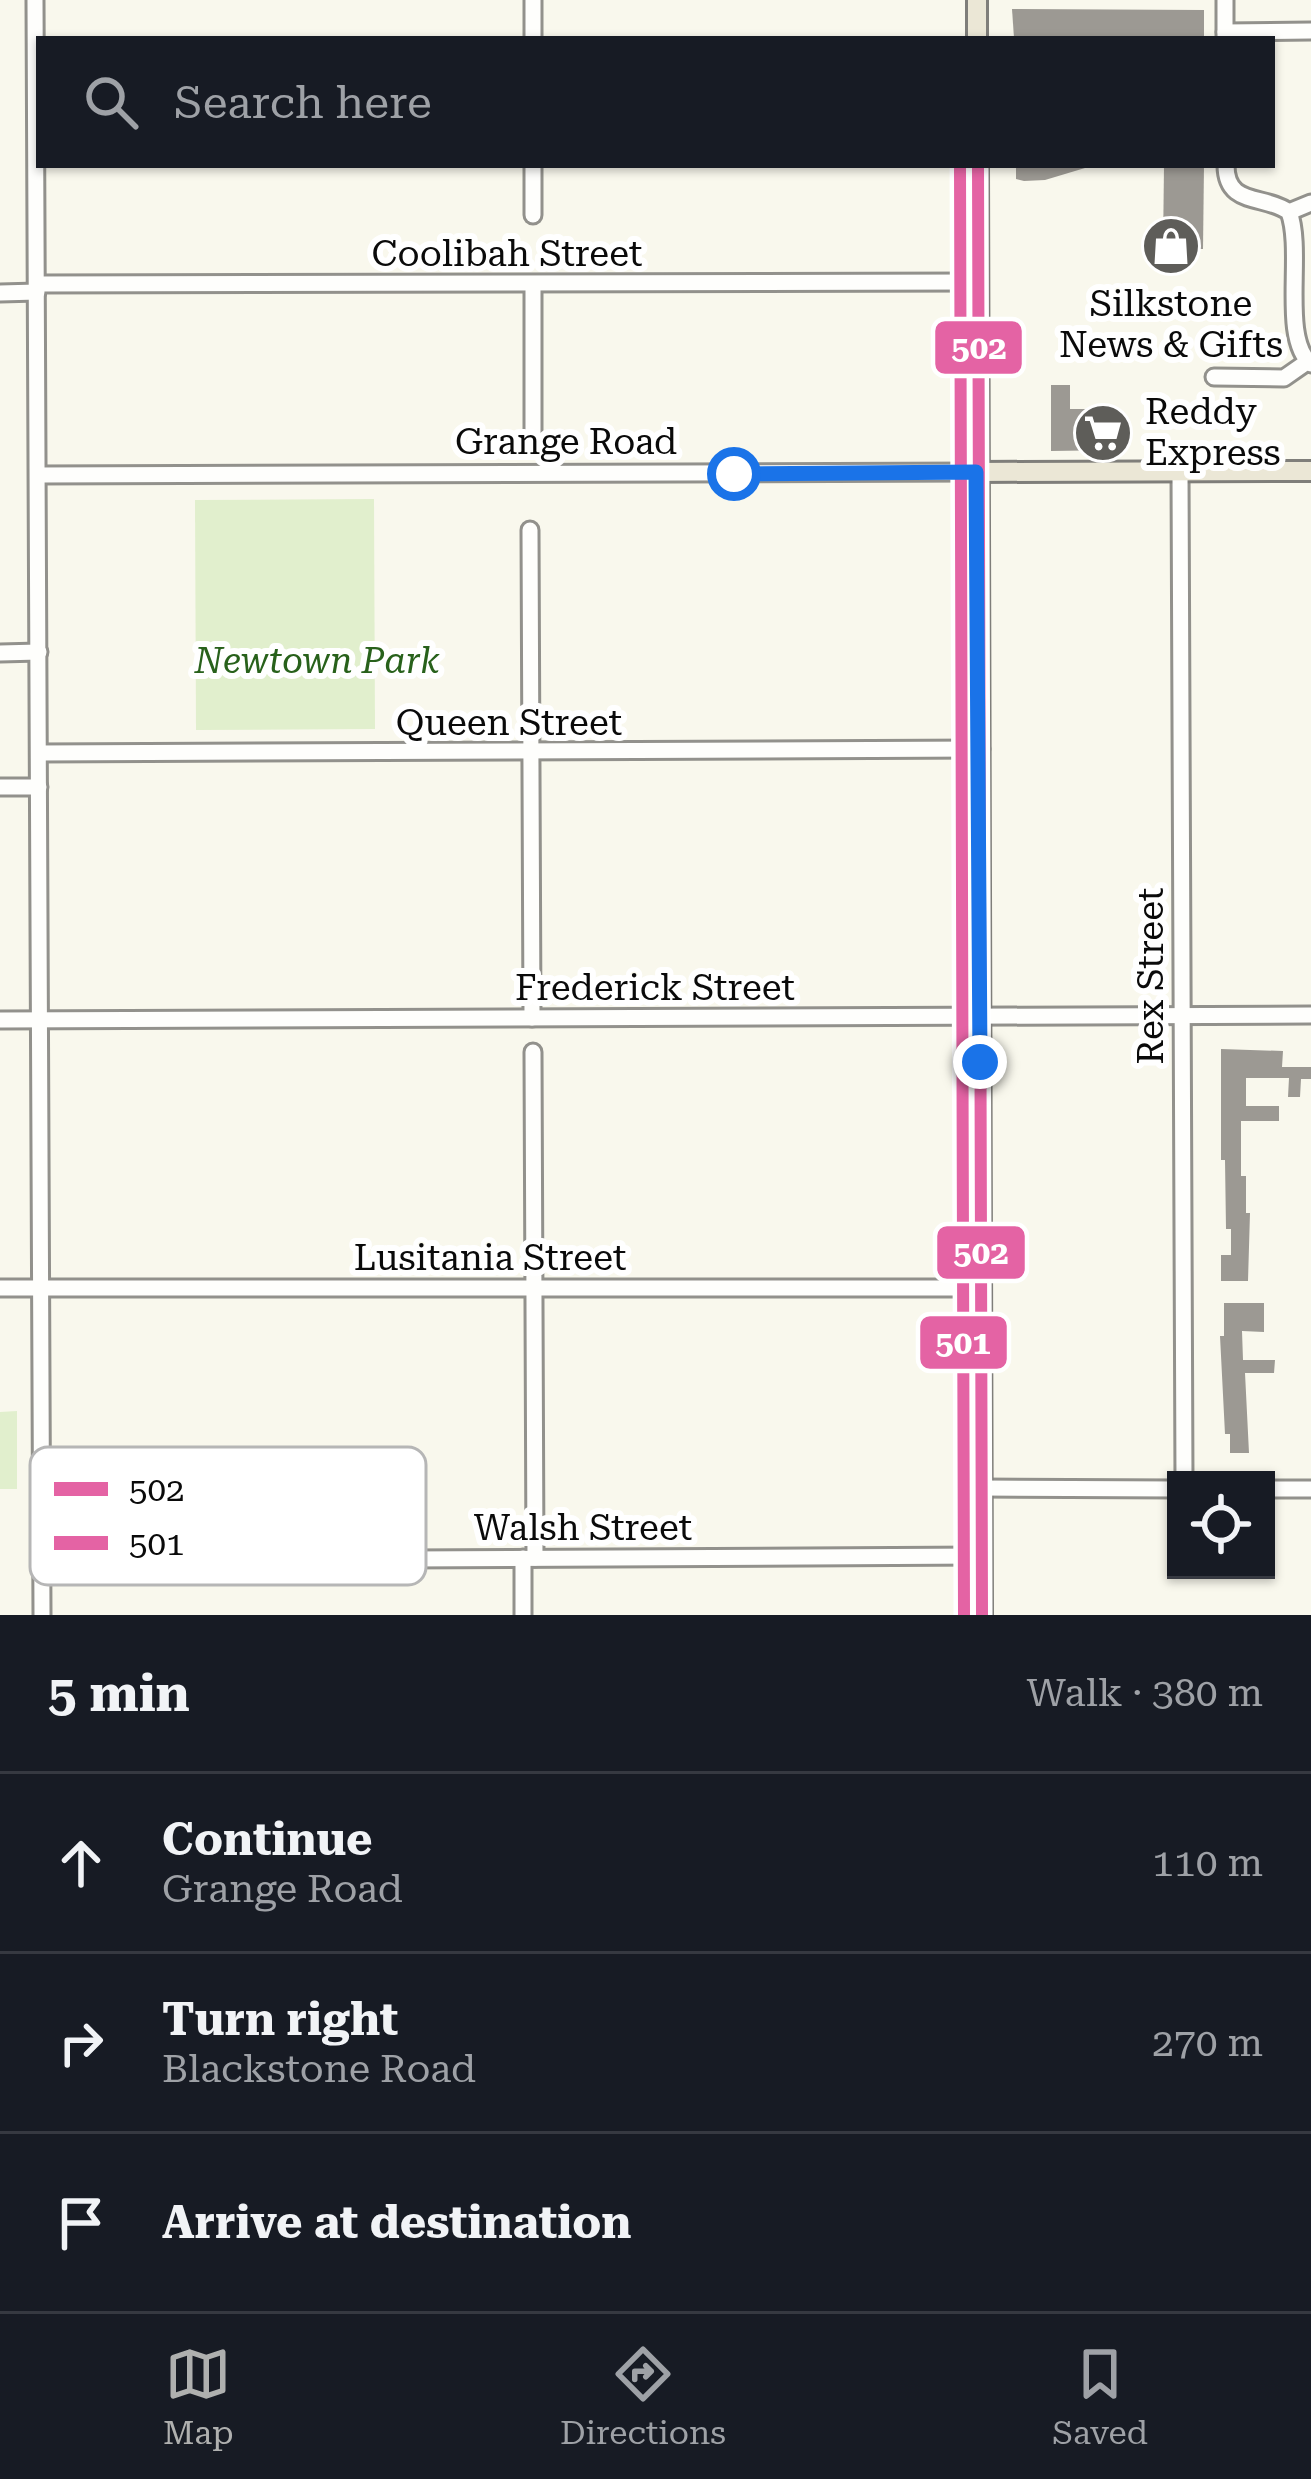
<!DOCTYPE html>
<meta charset="utf-8">
<style>
:root{--surface:#171b24;--page:#20242c;--text:#f1f3f6;--muted:#9ea1a6;--line:#363941;--accent:#afb0af}
body{margin:0;font-family:"Roboto Serif",serif;background:var(--page);color:var(--text)}
.controls{position:absolute;right:36px;bottom:36px;display:grid;overflow:hidden;border-radius:0px;box-shadow:0 3px 9px #0004}
.controls button{width:108px;height:108px;display:grid;place-items:center;padding:0;border:0;border-bottom:3px solid var(--line);background:var(--surface);color:var(--text);font:60px sans-serif}
.stop{position:absolute;width:36px;height:36px;margin:-27px;border:9px solid #1a73e8;border-radius:50%;background:#fff}
.stop.end{background:#1a73e8;border-color:#fff;box-shadow:0 3px 12px #0008}
.list{margin:0;padding:0;list-style:none}
h2{display:flex;justify-content:space-between;align-items:center;height:156px;margin:0;padding:0 48px;font-size:51px}
h2 small{font-size:39px;font-weight:400;color:var(--muted)}
.list li{display:grid;grid-template-columns:78px 1fr auto;gap:36px;align-items:center;box-sizing:border-box;height:180px;padding:0 48px;border-top:3px solid var(--line)}
.list b{display:block;font-size:45px;white-space:nowrap}
.list p{margin:0;font-size:39px;white-space:nowrap;color:var(--muted)}
.list em{font-size:39px;font-style:normal;color:var(--muted)}
.icon{flex:none;width:66px;height:66px;fill:none;stroke:currentColor;stroke-width:2;stroke-linecap:round;stroke-linejoin:round}
.map{position:relative;flex:none;width:1311px;height:1615px;overflow:hidden}
.search{position:absolute;background:var(--surface);box-shadow:0 3px 9px #0004;left:36px;right:36px;top:36px;height:132px;display:flex;align-items:center;gap:30px;box-sizing:border-box;padding:0 42px;border-radius:0px;color:var(--muted);font-size:45px}
.sheet{height:696px;background:var(--surface)}
nav{display:flex;justify-content:space-around;align-items:center;box-sizing:border-box;height:168px;border-top:3px solid var(--line);background:var(--surface);font-size:33px;color:var(--muted)}
nav a{display:grid;justify-items:center;gap:6px}
nav .on{color:var(--accent)}
.map>svg:first-child{display:block}
</style>
<div class="map">
<svg width="1311" height="1615" viewBox="0 0 1311 1615">
<rect width="100%" height="100%" fill="#f9f8ed"/>
<g fill="#e1efcd">
<path d="M374 499 375 729 196 730 195 500Z"/>
<path d="M17 1411V1489H0V1412Z"/>
</g>
<g fill="#9c9993">
<path d="M1012 9 1204 10V39L1014 38Z"/>
<path d="M1016 165H1085V168L1045 180 1024 181 1016 179Z"/>
<path d="M1164 165H1204L1203 249H1163Z"/>
<path d="M1051 385H1070V409H1117L1118 450 1051 451Z"/>
<path d="M1221 1049 1283 1051 1282 1067H1311V1079H1301L1300 1097H1288L1289 1078H1246V1106H1279V1121H1241V1176H1246V1213H1250L1248 1281H1221V1255H1231V1229H1226L1225 1160H1221Z"/>
<path d="M1224 1303H1264V1332L1242 1331 1243 1360H1275L1274 1373H1245L1249 1453H1230V1434H1225L1220 1336H1224Z"/>
</g>
<g fill="none" stroke-linecap="round" stroke-linejoin="round">
<defs>
<g id="minor">
<path d="M35 0 42 1615"/>
<path d="M533 0V39"/>
<path d="M1225 0V39"/>
<path d="M1225 32 1311 31"/>
<path d="M533 165V215"/>
<path d="M1226 165C1226 207 1264 194 1289 212 1304 252 1280 338 1311 364"/>
<path d="M1289 212 1311 203"/>
<path d="M37 284 978 282"/>
<path d="M533 285V436"/>
<path d="M0 293 37 292"/>
<path d="M1214 377 1284 378 1307 362"/>
<path d="M1180 471 1184 1480"/>
<path d="M38 475 976 472"/>
<path d="M530 530 532 1018"/>
<path d="M0 653 39 652"/>
<path d="M39 753 981 749"/>
<path d="M0 787H39"/>
<path d="M0 1020 1311 1015"/>
<path d="M533 1052 535 1558"/>
<path d="M0 1288H980"/>
<path d="M981 1488 1176 1489"/>
<path d="M1266 1489H1311"/>
<path d="M523 1558V1615"/>
<path d="M42 1561 981 1556"/>
</g>
<g id="major">
<path d="M977 0V39"/>
<path d="M978 165 982 1615"/>
<path d="M976 472 1311 471"/>
</g>
</defs>
<use href="#minor" stroke="#92918c" stroke-width="21"/>
<use href="#major" stroke="#7f7e7a" stroke-width="24"/>
<use href="#minor" stroke="#fefefc" stroke-width="15"/>
<use href="#major" stroke="#ebe7d6" stroke-width="18"/>
<defs>
<path id="bus-1" d="M978 165 982 1615"/>
<path id="bus-2" d="M960 165 964 1615"/>
</defs>
<use href="#bus-1" stroke="#fff" stroke-width="21"/>
<use href="#bus-2" stroke="#fff" stroke-width="21"/>
<use href="#bus-1" stroke="#e463a4" stroke-width="12"/>
<use href="#bus-2" stroke="#e463a4" stroke-width="12"/>
</g>
<g fill="none" stroke-linecap="round" stroke-linejoin="round">
<path stroke="#1a73e8" stroke-width="15" d="M734 474 976 472 980 1062"/>
</g>
<defs>
<symbol id="shop-disc" viewBox="-11 -11 22 22"><circle r="9.5" fill="#5e5d59" stroke="#fff"/><path d="M-5-2.5h2.3a2.7 3.5 0 0 1 5.4 0H5L5.5 6h-11ZM-1.5-2.5h3a1.5 2.3 0 0 0-3 0Z" fill="#fff"/></symbol>
<symbol id="supermarket-disc" viewBox="-11 -11 22 22"><circle r="9.5" fill="#5e5d59" stroke="#fff"/><path d="M-6-5.5h2.5l.6 2H6L4.5 2H-2.5L-4.4-4H-6ZM-1.5 3.2a1.3 1.3 0 1 0 .1 0ZM3 3.2a1.3 1.3 0 1 0 .1 0Z" fill="#fff"/></symbol>
</defs>
<g fill-rule="evenodd">
<use href="#shop-disc" x="1138" y="213" width="66" height="66"/>
<use href="#supermarket-disc" x="1070" y="400" width="66" height="66"/>
</g>
<g text-anchor="middle" dominant-baseline="central" stroke-width="12" stroke-linejoin="round" paint-order="stroke">
<g font-size="36" fill="#0a0a0a" stroke="#fff">
<text x="507" y="254">Coolibah Street</text>
<text x="566" y="442">Grange Road</text>
<text x="509" y="723">Queen Street</text>
<text transform="translate(1151 976) rotate(-90)">Rex Street</text>
<text x="655" y="988">Frederick Street</text>
<text x="490" y="1258">Lusitania Street</text>
<text x="583" y="1528">Walsh Street</text>
</g>
<g font-size="36" fill="#0a0a0a" stroke="#fff">
<text x="1171" y="304">Silkstone<tspan x="1171" dy="41">News &amp; Gifts</tspan></text>
<text x="1145" y="412" text-anchor="start">Reddy<tspan x="1145" dy="41">Express</tspan></text>
</g>
<g font-size="36" font-style="italic" fill="#28611b" stroke="#fff">
<text x="317" y="661">Newtown Park</text>
</g>
</g>
<rect x="30" y="1447" width="396" height="138" rx="18" fill="#fff" stroke="#b6b6b6" stroke-width="3"/>
<rect x="54" y="1482" width="54" height="14" fill="#e463a4"/>
<rect x="54" y="1536" width="54" height="14" fill="#e463a4"/>
<g font-size="33" fill="#0a0a0a">
<text x="129" y="1501">502</text>
<text x="129" y="1555">501</text>
</g>
<g stroke="#fff" stroke-width="4.5">
<rect x="933" y="319" width="91" height="57" rx="12" fill="#e463a4"/>
<rect x="935" y="1224" width="92" height="57" rx="12" fill="#e463a4"/>
<rect x="918" y="1314" width="91" height="57" rx="12" fill="#e463a4"/>
</g>
<g font-size="33" text-anchor="middle" font-weight="bold" fill="#fff">
<text x="979" y="359">502</text>
<text x="981" y="1264">502</text>
<text x="963" y="1354">501</text>
</g>
</svg>
<div class="controls">
<button><svg class="icon" aria-label="locate" viewBox="0 0 24 24"><circle cx="12" cy="12" r="6"/><path d="M12 2v4M12 18v4M2 12h4M18 12h4"/></svg></button>
</div>
<div class="stop" style="left:734px;top:474px"></div>
<div class="stop end" style="left:980px;top:1062px"></div>
<div class="search"><svg class="icon" aria-label="search" viewBox="0 0 24 24"><circle cx="10" cy="10" r="6"/><path d="M15 15l6 6"/></svg>Search here</div>
</div>
<section class="sheet">
<h2>5 min<small>Walk · 380 m</small></h2>
<ul class="list">
<li><svg class="icon" aria-label="ahead" viewBox="0 0 24 24"><path d="M12 20V5M6 11l6-6 6 6"/></svg><div><b>Continue</b><p>Grange Road</p></div><em>110 m</em></li>
<li><svg class="icon" aria-label="right" viewBox="0 0 24 24"><path d="M7 20v-9h11M14 6l5 5-5 5"/></svg><div><b>Turn right</b><p>Blackstone Road</p></div><em>270 m</em></li>
<li><svg class="icon" aria-label="arrive" viewBox="0 0 24 24"><path d="M6 21V4h12l-3 4 3 4H6"/></svg><div><b>Arrive at destination</b></div></li>
</ul>
</section>
<nav>
<a class="on"><svg class="icon" aria-label="map" viewBox="0 0 24 24"><path d="M3 6l6-2 6 2 6-2v14l-6 2-6-2-6 2zM9 4v14M15 6v14"/></svg>Map</a>
<a><svg class="icon" aria-label="directions" viewBox="0 0 24 24"><path d="M12 3l9 9-9 9-9-9zM9 14v-3h6M13 9l2 2-2 2"/></svg>Directions</a>
<a><svg class="icon" aria-label="saved" viewBox="0 0 24 24"><path d="M7 4h10v16l-5-4-5 4z"/></svg>Saved</a>
</nav>
